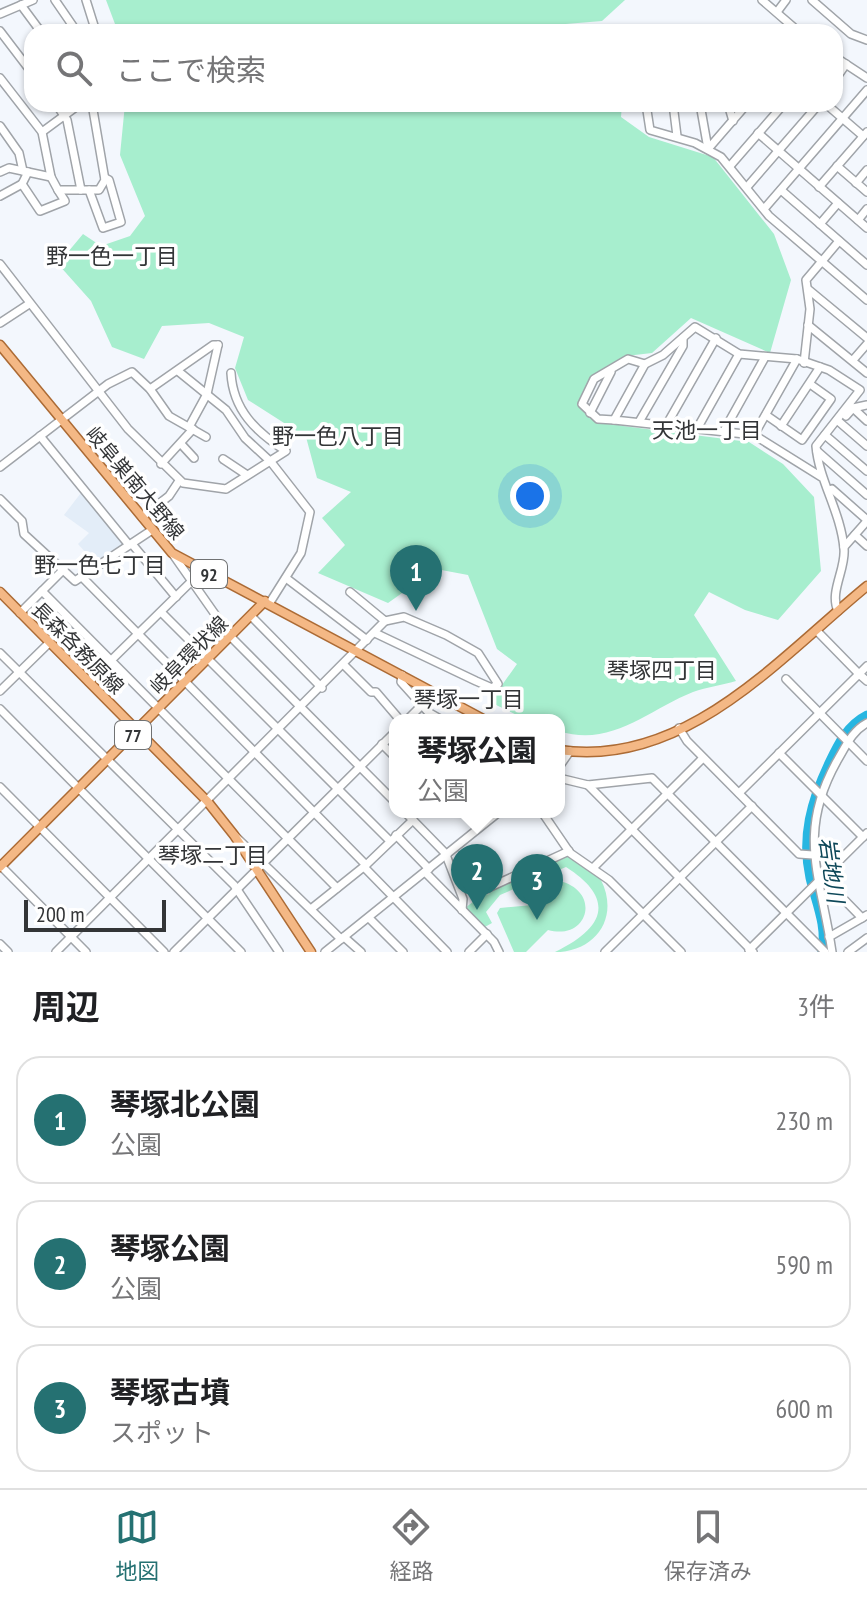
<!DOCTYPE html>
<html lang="ja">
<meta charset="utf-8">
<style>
:root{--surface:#fff;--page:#f2f2f2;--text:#202124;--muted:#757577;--line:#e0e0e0;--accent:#257172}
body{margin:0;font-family:"PT Sans Narrow","Noto Sans JP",sans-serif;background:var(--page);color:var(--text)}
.scale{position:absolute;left:24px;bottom:20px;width:142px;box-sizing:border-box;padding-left:8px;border:4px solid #333537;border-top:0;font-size:22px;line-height:28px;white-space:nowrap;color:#333537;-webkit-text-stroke:6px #fff;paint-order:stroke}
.you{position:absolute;left:530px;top:496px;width:28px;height:28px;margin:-20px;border:6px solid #fff;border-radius:50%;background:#1a73e8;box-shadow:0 0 0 12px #1a73e833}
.badge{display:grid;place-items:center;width:52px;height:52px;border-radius:50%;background:var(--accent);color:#fff;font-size:26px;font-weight:700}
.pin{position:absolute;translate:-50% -66px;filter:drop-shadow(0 2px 4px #0008)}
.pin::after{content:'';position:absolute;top:42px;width:28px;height:24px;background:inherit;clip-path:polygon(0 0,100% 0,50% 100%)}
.popup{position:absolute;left:389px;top:714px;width:176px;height:104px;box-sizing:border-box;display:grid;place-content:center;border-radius:16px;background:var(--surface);filter:drop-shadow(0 2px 6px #0005);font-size:26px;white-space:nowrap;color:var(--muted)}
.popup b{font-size:30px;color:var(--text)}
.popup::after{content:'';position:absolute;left:50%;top:100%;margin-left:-16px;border:16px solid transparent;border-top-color:var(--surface)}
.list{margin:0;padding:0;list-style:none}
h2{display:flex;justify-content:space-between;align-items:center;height:104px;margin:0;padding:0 32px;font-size:34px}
h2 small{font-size:26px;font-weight:400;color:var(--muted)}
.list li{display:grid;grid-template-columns:52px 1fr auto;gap:24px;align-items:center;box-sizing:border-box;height:128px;margin:0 16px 16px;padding:0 16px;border:2px solid var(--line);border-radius:24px}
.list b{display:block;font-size:30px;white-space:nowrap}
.list p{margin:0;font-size:26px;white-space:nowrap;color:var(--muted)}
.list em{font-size:26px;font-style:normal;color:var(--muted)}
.icon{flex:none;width:44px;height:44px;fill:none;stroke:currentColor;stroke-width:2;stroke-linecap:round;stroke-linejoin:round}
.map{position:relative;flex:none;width:867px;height:952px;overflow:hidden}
.search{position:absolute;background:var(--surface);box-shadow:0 2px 6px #0004;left:24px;right:24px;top:24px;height:88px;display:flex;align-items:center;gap:20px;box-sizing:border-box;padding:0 28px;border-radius:24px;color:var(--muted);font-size:30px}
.sheet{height:536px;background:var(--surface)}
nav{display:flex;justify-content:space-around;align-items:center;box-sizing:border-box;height:112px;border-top:2px solid var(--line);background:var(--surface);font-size:22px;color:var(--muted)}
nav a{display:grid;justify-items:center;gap:4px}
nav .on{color:var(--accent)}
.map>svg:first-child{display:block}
</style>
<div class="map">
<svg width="867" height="952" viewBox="0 0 867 952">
<rect width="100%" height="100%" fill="#f3f7fd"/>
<path fill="#e3edf8" d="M84 489 126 545 88 571 81 562 88 555 78 544 89 533 64 515Z"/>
<g fill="#a7eece">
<path d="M106 0H625L602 21 468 32H118Z"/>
<path d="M125 104H622L621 117 649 137 713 157 774 234 791 280 770 353 691 318 652 353 626 356 590 378 578 402 588 417 623 426 749 442 783 464 814 497 821 571 778 620 745 610 709 592 694 615 736 681C722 685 707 687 693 692 648 710 611 748 559 731V720H527L490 702 517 664 497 649 468 575 436 569 388 603 318 573 345 545 322 518 351 492 317 478 306 437 248 400 235 368 244 337 209 323 162 326 144 359 112 347 91 301 58 264 83 234 101 246 130 236 145 216 120 155Z"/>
<path d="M566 855C576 862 596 870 601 880 620 918 595 952 555 952 605 928 616 899 566 867L500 895 486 912 492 923 483 928 465 908 486 892 488 895 492 889Z"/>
<path d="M560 881C602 892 588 941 548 930L526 952H514L497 913 500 908 533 905 546 886Z"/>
</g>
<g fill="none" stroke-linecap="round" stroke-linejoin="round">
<path stroke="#27b6e1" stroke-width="9" d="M822 952C827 926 816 903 810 878 801 837 811 801 829 763 838 744 847 725 867 715"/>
<defs>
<g id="minor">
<path d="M55 0 77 32"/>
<path d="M86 0 96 32"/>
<path d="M762 0 799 32"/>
<path d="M812 0 851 34 867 40"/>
<path d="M21 5 41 32"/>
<path d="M777 12 786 0"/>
<path d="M0 14 33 0"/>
<path d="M0 31 32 73"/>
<path d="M835 57 867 78"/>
<path d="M0 78 42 132 51 177 58 190H99L105 180 92 104"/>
<path d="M835 80 846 64"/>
<path d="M56 104 67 120 81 190"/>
<path d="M646 104 650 130 695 143 721 157 769 216 867 300"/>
<path d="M673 104 677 136"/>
<path d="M700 104 708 149"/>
<path d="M728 104 733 121"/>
<path d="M826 104 863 136"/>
<path d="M0 126 19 153 23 171"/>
<path d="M42 132 80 104"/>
<path d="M758 133 867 228"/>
<path d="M708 149 747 104"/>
<path d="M730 166 783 105"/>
<path d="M837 166 867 192"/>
<path d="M0 172 9 168 51 177"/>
<path d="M856 183 867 170"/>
<path d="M22 184 40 211 65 201 58 190"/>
<path d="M747 187 819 104"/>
<path d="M819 187 867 132"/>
<path d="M89 190 103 228 121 222 109 180 105 178"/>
<path d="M781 190 867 265"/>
<path d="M0 196 22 184 28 172"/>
<path d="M764 209 867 90"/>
<path d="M858 220 867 209"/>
<path d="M820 224 838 203"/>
<path d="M0 264 128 429 183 483 226 489 286 451C256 432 233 410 231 373"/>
<path d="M809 290 867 338"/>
<path d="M0 323 29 304"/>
<path d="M808 325 867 373"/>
<path d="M853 360 867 344"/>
<path d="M804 363 810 309 806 280 839 241"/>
<path d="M178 371 226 410 245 438 271 462 310 512 301 553 269 604"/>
<path d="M150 389 213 345H218"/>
<path d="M853 408 867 405"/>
<path d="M590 413 611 372"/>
<path d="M766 415 802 440 831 399 810 384"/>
<path d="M846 416 853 408 867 421"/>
<path d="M614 420 598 419 582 404 594 379 628 359 645 364"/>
<path d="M837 420 867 446"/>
<path d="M639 422 683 346V338"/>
<path d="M667 424 716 338"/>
<path d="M781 426 820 367"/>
<path d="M189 427 207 394 218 345"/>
<path d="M698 427 739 354"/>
<path d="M725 429 764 359"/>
<path d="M754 435 797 359"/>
<path d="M825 435 867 471"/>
<path d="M40 436 129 545"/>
<path d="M182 445 194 458"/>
<path d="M817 451 867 495"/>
<path d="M223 459 247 475"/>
<path d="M161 464 193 429"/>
<path d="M0 467 108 384 132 372 150 389 169 416 206 437"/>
<path d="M823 478 754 435 614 420 645 364 663 355 695 327 739 354 797 359 829 370 860 390 816 446C819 481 841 512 844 549 846 569 829 592 838 611"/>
<path d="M829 491 832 489 867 520"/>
<path d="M0 499 22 521 24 534 75 581 152 530"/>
<path d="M142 517 169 496 179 481"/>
<path d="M855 535 867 546"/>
<path d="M132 544 176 597"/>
<path d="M844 547 867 521"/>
<path d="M172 553 231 637 395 802"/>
<path d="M82 577 366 865"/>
<path d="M286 578 367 640"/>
<path d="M42 591 337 888"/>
<path d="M350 592 385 621 404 617 446 635 478 653 498 684 492 688 476 681 375 633"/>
<path d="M161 612 390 841"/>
<path d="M20 613 64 569"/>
<path d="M251 616 322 688"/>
<path d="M816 630 859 674 867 666"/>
<path d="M0 653 234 885 279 952"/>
<path d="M345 666 371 692H376L400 720"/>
<path d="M402 675 401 682 428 712 442 720"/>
<path d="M786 679 867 761"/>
<path d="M89 682 203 570"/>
<path d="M0 691 50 642"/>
<path d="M0 709 241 952"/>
<path d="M407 720 421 706"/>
<path d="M679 728 687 741 799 854 813 855"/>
<path d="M382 744 395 757"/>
<path d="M779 753 863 837"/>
<path d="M559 767 570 751"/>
<path d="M559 778 588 785 652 778 825 952"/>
<path d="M588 785 753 952"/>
<path d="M0 787 164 952"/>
<path d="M739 793 859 674 867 681"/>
<path d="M405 812 447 855"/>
<path d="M542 812 570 853 609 880 681 952"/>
<path d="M234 835 341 939"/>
<path d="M396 835 429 869"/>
<path d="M446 855 463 899 462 910"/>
<path d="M0 865 86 952"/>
<path d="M364 867 447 952"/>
<path d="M593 868 703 758"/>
<path d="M425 872 494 942 499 952"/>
<path d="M822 877 862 918 867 915"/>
<path d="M486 889 569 851"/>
<path d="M311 909 366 865 413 820"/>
<path d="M369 918 403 952"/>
<path d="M344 937 361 952"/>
<path d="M829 937 862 918"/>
<path d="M0 944 8 952"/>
<path d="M749 950 867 833"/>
<path d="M56 952 385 621"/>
<path d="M174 952 395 732"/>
<path d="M325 952 499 812"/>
<path d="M469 952 487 934"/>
<path d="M605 952 752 806"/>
<path d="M832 952C821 877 796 834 837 761 846 746 852 731 867 723"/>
<path d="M848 952 867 938"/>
</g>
<g id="major">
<path d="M0 345 172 553 485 720"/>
<path d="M0 592 207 801 234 835 311 952"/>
<path d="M559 750C685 769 780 657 867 586"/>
<path d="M0 867 265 601"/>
</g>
</defs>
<use href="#minor" stroke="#a0a4a9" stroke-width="10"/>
<use href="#major" stroke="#ac6b35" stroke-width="11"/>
<use href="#minor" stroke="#fff" stroke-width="7"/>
<use href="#major" stroke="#f4b885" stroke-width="8"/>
</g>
<g text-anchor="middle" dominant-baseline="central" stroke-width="7" stroke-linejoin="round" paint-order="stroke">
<g fill="#fff" stroke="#707273" stroke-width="2">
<rect x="191" y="560" width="36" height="28" rx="6"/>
<rect x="115" y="721" width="36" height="28" rx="6"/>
</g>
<g font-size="18" font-weight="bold" fill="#333537">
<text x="209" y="574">92</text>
<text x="133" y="735">77</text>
</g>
<g font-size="20" fill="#333537" stroke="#fff">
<text transform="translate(135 483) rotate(50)">岐阜巣南大野線</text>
<text transform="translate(78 648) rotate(45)">長森各務原線</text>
<text transform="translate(189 655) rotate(-45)">岐阜環状線</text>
</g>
<g font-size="22" fill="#333537" stroke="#fff">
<text x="112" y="256">野一色一丁目</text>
<text x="707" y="430">天池一丁目</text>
<text x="338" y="436">野一色八丁目</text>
<text x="100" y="565">野一色七丁目</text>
<text x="662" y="670">琴塚四丁目</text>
<text x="469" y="699">琴塚一丁目</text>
<text x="213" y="855">琴塚二丁目</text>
</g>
<g font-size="22" font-style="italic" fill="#0d4758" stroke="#fff">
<text transform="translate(832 870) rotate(82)">岩地川</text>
</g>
</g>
</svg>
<div class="scale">200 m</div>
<div class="you"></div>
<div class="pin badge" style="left:416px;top:611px">1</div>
<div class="pin badge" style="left:477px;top:910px">2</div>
<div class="popup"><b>琴塚公園</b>公園</div>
<div class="pin badge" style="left:537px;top:920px">3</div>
<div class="search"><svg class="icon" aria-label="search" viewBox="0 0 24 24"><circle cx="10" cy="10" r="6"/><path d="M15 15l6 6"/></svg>ここで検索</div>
</div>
<section class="sheet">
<h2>周辺<small>3件</small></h2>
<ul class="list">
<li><span class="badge">1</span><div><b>琴塚北公園</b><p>公園</p></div><em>230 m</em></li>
<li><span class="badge">2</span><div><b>琴塚公園</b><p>公園</p></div><em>590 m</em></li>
<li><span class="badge">3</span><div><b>琴塚古墳</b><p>スポット</p></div><em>600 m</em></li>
</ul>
</section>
<nav>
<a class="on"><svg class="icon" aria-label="map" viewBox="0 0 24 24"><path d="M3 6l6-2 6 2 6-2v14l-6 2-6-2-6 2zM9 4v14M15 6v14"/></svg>地図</a>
<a><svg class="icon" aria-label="directions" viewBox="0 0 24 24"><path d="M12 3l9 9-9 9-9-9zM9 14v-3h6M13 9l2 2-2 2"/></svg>経路</a>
<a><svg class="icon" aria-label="saved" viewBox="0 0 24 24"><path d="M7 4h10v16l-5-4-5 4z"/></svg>保存済み</a>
</nav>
